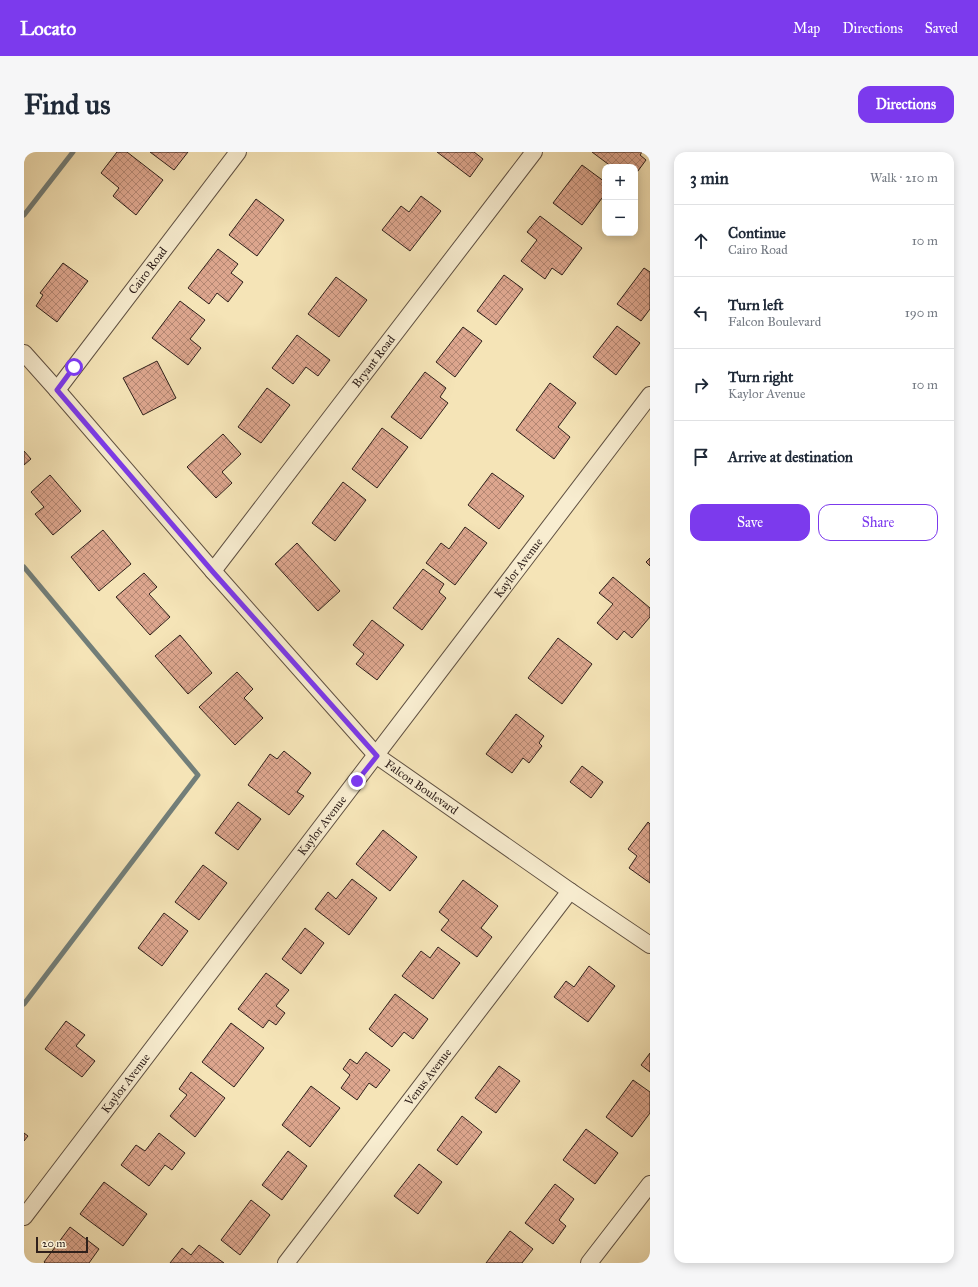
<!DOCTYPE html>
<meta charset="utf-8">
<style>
:root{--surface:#fff;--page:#f6f6f7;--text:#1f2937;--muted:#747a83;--line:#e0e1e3;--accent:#7c3aed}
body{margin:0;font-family:"IM FELL Great Primer",serif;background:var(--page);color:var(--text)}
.controls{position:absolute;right:12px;top:12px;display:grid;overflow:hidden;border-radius:8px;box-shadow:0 2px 10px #0003}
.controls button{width:36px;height:36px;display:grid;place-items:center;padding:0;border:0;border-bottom:1px solid var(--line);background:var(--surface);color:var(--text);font:20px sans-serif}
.scale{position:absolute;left:12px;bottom:10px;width:52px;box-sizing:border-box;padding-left:4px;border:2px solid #2f201b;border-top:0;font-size:11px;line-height:14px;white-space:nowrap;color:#2f201b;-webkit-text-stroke:3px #f8edd0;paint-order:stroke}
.stop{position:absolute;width:12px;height:12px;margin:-9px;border:3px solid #7c3aed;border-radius:50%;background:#fff}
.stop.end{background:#7c3aed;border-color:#fff;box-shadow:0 1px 4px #0008}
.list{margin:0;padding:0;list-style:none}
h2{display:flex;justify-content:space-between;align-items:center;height:52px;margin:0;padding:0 16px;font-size:17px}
h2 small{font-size:13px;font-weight:400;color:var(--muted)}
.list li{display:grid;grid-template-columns:26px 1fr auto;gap:12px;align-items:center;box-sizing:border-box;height:72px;padding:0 16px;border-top:1px solid var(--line)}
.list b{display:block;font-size:15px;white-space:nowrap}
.list p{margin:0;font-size:13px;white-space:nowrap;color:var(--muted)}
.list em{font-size:13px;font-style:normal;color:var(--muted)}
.actions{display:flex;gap:8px;padding:12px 16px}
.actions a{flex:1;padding:9px 0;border:1px solid var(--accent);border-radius:12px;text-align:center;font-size:14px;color:var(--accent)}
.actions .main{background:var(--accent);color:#fff}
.icon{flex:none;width:22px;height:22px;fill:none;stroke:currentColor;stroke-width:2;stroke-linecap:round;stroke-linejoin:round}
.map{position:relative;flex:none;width:626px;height:1111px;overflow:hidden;border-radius:12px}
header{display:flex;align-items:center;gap:24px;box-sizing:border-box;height:56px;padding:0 20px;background:var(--accent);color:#fff}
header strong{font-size:19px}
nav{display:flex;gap:22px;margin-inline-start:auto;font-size:14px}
.intro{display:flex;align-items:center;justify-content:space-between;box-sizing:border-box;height:96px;padding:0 24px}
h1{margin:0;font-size:28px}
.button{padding:10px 18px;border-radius:12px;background:var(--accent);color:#fff;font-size:14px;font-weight:700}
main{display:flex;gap:24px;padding:0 24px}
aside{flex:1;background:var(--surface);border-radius:12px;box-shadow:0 2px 10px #0003}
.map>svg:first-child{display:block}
</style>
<header>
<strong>Locato</strong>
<nav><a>Map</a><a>Directions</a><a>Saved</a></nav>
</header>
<div class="intro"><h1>Find us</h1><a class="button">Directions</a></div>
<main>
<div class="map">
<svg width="626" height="1111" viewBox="0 0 626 1111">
<defs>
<pattern id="building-cross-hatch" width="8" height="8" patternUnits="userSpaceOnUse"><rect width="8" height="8" fill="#dda68e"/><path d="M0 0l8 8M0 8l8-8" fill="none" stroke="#b48773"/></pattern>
</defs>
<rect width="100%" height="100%" fill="#f5e4b7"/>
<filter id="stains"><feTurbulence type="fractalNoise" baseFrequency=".005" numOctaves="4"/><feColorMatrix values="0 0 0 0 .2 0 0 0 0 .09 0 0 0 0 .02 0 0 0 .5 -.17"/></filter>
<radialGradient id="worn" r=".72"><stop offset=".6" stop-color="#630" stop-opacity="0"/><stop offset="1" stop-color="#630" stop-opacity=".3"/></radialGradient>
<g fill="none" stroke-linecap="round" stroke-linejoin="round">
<g stroke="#727e79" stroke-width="5">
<path d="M0 63 49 0"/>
<path d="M0 415 174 623 0 852"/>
</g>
</g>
<g fill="url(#building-cross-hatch)" stroke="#2f201b">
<path d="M93 0H103L139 28 112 63 89 44 95 36 77 21Z"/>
<path d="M126 0H164L150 18Z"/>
<path d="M413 0H450L459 7 446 25Z"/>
<path d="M568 0H618L616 3 622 8 611 23V15H588Z"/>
<path d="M558 13 581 30V42L558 73 529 51Z"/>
<path d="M397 44 417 59 386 99 358 78 377 54 385 60Z"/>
<path d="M232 47 260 68 233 104 205 83Z"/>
<path d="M516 64 558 96 538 123 528 116 521 127 497 109 513 88 503 80Z"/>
<path d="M194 97 214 112 207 121 219 130 204 150 193 141 185 152 164 136Z"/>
<path d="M39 111 64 129 33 170 12 154 19 143 16 141Z"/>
<path d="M620 116 626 120V157L617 169 593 152Z"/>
<path d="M480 123 499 137 472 173 453 159Z"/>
<path d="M312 125 343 148 315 185 284 162Z"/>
<path d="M156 149 181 168 166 187 177 196 164 213 128 186Z"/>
<path d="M593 174 616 191 592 223 569 205Z"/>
<path d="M439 175 458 189 431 225 412 210Z"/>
<path d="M273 183 306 208 294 224 282 215 269 232 248 216Z"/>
<path d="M133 209 152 246 119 263 99 226Z"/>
<path d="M401 220 422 236 416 245 424 251 397 287 367 265Z"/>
<path d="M526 231 552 251 534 275 546 285 530 307 492 278Z"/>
<path d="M243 236 266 253 237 291 214 275Z"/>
<path d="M358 276 384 295 353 336 328 317Z"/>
<path d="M199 282 217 302 198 320 208 331 192 346 163 315Z"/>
<path d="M0 299 7 307 0 313Z"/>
<path d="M468 321 500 344 475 377 444 353Z"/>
<path d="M26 323 57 359 29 383 11 362 20 355 7 340Z"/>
<path d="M319 330 342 348 311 389 288 371Z"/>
<path d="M441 375 463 391 431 433 402 411 417 391 425 397Z"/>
<path d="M79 378 107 412 75 439 47 405Z"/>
<path d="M273 391 316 439 294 459 251 412Z"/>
<path d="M626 406V414L622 410Z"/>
<path d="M399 417 420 432 415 440 422 446 398 478 369 456Z"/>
<path d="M120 421 133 435 125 442 146 465 126 483 92 445Z"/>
<path d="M589 425 626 456V465L608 486 600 479 593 488 573 471 589 452 575 441Z"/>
<path d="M348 468 380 493 353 528 332 512 340 502 329 493Z"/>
<path d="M156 483 188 521 164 542 131 504Z"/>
<path d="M534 486 568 512 538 552 504 526Z"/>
<path d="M213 520 229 537 220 546 239 566 211 593 175 555Z"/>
<path d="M492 562 520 584 515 591 518 594 505 611 499 606 488 621 462 602Z"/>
<path d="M260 599 287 621 273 640 280 644 265 663 224 633 246 602 253 607Z"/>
<path d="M558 614 579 630 567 646 546 630Z"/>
<path d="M214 650 237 667 214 698 191 681Z"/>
<path d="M624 670 626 672V731L605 716 613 704 604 697Z"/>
<path d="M359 678 393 705 366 739 332 712Z"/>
<path d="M179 713 203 731 175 768 151 750Z"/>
<path d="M328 727 353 746 325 783 291 757 304 740 312 747Z"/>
<path d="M439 728 474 754 457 776 468 785 453 805 417 778 425 768 415 760Z"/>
<path d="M140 761 164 779 138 814 114 796Z"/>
<path d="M281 776 300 791 277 822 258 807Z"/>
<path d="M414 795 436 811 409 847 378 824 397 799 406 806Z"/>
<path d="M565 814 591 834 564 870 530 845 542 829 550 835Z"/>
<path d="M242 821 265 838 252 854 261 861 252 873 245 868 239 876 214 857Z"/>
<path d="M371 842 404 867 389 887 380 880 368 895 345 877Z"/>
<path d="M42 869 61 883 52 894 71 909 58 925 21 897Z"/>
<path d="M207 871 240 896 210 935 178 910Z"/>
<path d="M342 900 366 918 352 936 345 931 333 948 317 936 326 923 319 917 326 907 333 912Z"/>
<path d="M626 901V920L617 913Z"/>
<path d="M475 914 496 929 472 961 451 946Z"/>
<path d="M167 920 201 946 171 985 146 964 163 943 155 937Z"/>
<path d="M609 928 626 940V961L608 985 582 965Z"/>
<path d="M287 934 316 956 286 995 258 973Z"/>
<path d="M438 964 458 980 433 1013 413 998Z"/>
<path d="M562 977 594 1001 571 1032 539 1008Z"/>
<path d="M0 981 4 984 0 989Z"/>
<path d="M135 981 161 1001 148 1018 141 1013 125 1034 97 1013 112 993 121 999Z"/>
<path d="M264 999 283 1014 258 1048 238 1033Z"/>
<path d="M395 1012 418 1030 394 1062 370 1044Z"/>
<path d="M80 1030 123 1062 99 1094 56 1062Z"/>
<path d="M531 1032 550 1047 535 1068 542 1074 529 1092 501 1071Z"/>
<path d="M227 1048 246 1063 216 1103 197 1088Z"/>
<path d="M46 1075 75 1097 65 1111H21L20 1110Z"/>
<path d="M486 1079 509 1097 498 1111H462Z"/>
<path d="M175 1093 200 1111H146L158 1096 167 1103Z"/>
</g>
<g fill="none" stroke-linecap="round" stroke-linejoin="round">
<defs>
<g id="street">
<path id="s1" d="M0 201 33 238 189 419 353 604 546 739 626 793"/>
<path id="s2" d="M33 238 214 0"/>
<path id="s3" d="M189 419 510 0"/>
<path id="s4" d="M0 1065 626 243"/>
<path id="s5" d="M262 1111 546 739"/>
<path d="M565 1111 626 1032"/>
</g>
</defs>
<use href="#street" stroke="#605142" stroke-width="18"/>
<use href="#street" stroke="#f8edd0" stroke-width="16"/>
</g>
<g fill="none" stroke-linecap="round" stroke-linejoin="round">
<path stroke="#7c3aed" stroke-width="5" d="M50 215 33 238 189 420 353 604 333 629"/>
</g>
<g text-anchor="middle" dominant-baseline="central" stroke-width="3" stroke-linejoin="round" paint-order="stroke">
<g font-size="12" fill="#2f201b" stroke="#f8edd0">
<text stroke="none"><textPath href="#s2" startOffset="150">Cairo Road</textPath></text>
<text stroke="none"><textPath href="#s3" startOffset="264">Bryant Road</textPath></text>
<text stroke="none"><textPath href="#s4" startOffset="816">Kaylor Avenue</textPath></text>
<text stroke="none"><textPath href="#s1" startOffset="590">Falcon Boulevard</textPath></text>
<text stroke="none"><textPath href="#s4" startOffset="492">Kaylor Avenue</textPath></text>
<text stroke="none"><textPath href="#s5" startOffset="234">Venus Avenue</textPath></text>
<text stroke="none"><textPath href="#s4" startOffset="168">Kaylor Avenue</textPath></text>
</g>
</g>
<rect width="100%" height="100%" filter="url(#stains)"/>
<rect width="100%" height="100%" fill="url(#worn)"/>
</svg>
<div class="controls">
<button>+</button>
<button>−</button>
</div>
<div class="scale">20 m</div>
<div class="stop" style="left:50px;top:215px"></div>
<div class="stop end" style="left:333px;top:629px"></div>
</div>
<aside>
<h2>3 min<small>Walk · 210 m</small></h2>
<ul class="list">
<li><svg class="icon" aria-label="ahead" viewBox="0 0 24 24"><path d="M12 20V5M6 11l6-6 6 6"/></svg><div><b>Continue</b><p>Cairo Road</p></div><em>10 m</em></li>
<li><svg class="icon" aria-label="left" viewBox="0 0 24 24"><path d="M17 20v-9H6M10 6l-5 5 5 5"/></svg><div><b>Turn left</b><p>Falcon Boulevard</p></div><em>190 m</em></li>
<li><svg class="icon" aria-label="right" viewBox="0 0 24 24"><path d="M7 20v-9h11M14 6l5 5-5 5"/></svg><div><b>Turn right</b><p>Kaylor Avenue</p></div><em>10 m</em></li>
<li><svg class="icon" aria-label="arrive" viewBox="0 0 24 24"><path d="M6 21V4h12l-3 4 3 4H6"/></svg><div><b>Arrive at destination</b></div></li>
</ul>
<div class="actions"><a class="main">Save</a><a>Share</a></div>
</aside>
</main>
